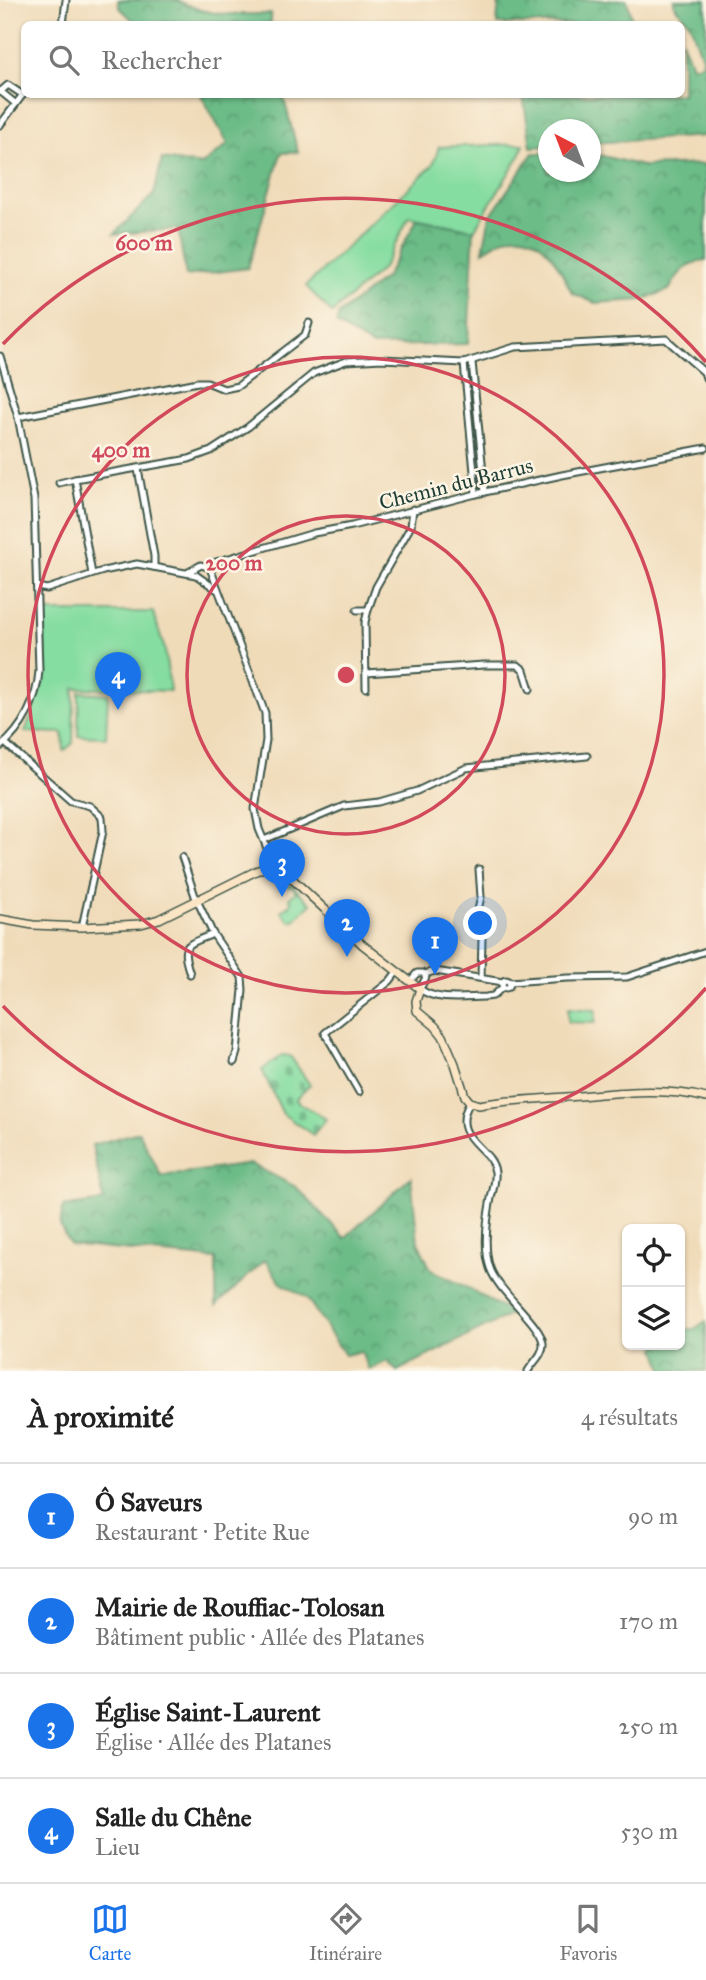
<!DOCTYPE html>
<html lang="fr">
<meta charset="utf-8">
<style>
:root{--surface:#fff;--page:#f2f2f2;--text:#222;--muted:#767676;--line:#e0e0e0;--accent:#1a73e8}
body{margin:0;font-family:"IM FELL Great Primer",serif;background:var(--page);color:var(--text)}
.controls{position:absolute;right:21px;bottom:21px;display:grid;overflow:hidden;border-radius:10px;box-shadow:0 2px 5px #0004}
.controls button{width:63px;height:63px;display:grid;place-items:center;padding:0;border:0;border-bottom:2px solid var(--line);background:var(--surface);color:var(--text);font:35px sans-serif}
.compass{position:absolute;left:538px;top:119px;width:63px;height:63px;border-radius:50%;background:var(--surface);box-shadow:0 2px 5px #0004;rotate:318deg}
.you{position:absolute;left:481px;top:924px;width:24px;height:24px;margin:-18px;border:5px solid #fff;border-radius:50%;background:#1a73e8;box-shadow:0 0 0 10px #1a73e833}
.badge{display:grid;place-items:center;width:46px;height:46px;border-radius:50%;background:var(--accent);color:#fff;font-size:23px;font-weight:700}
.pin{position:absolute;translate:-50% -58px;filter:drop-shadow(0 2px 4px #0008)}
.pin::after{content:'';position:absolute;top:37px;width:24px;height:21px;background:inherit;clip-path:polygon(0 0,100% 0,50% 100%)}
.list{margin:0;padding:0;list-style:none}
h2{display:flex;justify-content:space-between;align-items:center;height:91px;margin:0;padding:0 28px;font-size:30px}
h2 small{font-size:23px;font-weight:400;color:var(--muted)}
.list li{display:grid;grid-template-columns:46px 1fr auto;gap:21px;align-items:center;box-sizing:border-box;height:105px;padding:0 28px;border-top:2px solid var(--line)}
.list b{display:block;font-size:26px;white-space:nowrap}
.list p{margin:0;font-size:23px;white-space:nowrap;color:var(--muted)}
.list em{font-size:23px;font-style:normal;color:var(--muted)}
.icon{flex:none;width:38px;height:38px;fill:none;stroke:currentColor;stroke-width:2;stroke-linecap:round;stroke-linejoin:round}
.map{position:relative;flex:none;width:706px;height:1371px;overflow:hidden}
.search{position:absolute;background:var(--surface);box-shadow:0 2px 5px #0004;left:21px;right:21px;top:21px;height:77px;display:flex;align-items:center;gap:18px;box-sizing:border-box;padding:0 24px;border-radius:10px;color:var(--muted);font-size:26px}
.sheet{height:511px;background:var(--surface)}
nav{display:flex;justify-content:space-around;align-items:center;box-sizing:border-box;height:98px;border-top:2px solid var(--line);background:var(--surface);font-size:19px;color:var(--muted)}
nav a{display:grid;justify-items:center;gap:4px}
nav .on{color:var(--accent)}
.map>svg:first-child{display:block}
</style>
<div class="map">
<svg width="706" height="1371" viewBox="0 0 706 1371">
<defs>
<pattern id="forest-crowns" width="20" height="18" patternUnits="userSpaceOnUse" patternTransform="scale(1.75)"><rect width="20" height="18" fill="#6cbc87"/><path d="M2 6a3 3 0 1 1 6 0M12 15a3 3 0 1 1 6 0" fill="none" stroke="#589a6f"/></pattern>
<pattern id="cemetery-stones" width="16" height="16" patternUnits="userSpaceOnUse" patternTransform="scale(1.75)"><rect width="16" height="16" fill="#85dda1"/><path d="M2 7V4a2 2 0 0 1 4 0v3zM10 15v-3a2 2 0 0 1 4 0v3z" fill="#6cb484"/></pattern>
</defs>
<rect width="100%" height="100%" fill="#fcf5e5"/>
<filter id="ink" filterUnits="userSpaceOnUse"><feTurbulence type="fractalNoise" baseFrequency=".0143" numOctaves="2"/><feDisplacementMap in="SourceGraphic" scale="14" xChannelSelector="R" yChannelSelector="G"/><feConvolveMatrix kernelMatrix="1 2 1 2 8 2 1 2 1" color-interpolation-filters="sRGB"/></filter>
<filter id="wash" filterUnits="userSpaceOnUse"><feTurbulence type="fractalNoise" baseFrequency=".00686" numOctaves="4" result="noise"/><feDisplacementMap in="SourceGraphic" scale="28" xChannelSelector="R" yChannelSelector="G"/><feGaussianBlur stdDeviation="1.57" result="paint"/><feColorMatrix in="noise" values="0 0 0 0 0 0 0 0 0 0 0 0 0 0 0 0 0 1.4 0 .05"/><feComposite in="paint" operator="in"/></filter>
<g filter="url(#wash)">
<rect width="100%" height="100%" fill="#f0dbb9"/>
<g fill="#85dda1" stroke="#528d6a" stroke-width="2">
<path d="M524 144 520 155 474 230 409 217 383 268 332 313 306 286 433 165 439 147Z"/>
<path d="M45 612H153L165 650 170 691 74 688 73 743 64 751 63 733 25 732 42 685Z"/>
<path d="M79 692 108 694 106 737 78 736Z"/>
<path d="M568 1008 596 1010 595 1023 568 1022Z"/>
</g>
<g fill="url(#forest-crowns)" stroke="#467c5e" stroke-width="2">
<path d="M118 0H176L200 10 222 14H271V24H137L119 7Z"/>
<path d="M499 0H627L633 24H497Z"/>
<path d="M674 0H706V136L591 143 590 130H548V146L531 147 523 95 682 94V40L692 66 704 63 690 23 674 5Z"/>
<path d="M201 95H283L298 152 281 153 248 268 186 276 178 229 114 234 154 194 162 159 202 165 228 144Z"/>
<path d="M533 153H548V172H590L591 153 642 166 706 164V260C686 262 678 274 669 290L641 300 595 303 572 293C561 270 545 232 513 236 503 238 491 246 483 251L490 216Z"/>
<path d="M417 219 474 230 468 344 372 346 336 324 339 314 386 277Z"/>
<path d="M139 1132 161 1176 251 1164 296 1187 345 1238 411 1177 418 1242 431 1270 466 1287 512 1314 397 1371 387 1361 369 1370 361 1351 345 1355 307 1298 281 1283 265 1260 216 1306V1259L70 1245 60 1226 63 1207 104 1201 92 1145Z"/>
<path d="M706 1321V1371H664L656 1348 658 1345H680V1329H694Z"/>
</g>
<g fill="url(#cemetery-stones)" stroke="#528d6a" stroke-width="2">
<path d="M290 883 311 904 293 921 289 920 281 911 292 902 289 898 296 892 292 887H287Z"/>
<path d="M282 1055 290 1056 310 1085 295 1100 326 1119 313 1135 283 1114 262 1070Z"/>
</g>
</g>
<g filter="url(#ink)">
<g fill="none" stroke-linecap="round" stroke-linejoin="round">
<defs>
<g id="street">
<path d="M63 24 66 0"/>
<path d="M0 91 16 104"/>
<path d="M0 92 8 85 23 95"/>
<path d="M0 125 24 93"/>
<path d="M0 356 18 417 34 499 39 671C37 700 23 729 0 747"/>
<path d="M472 362 485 492"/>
<path d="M464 363 476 494"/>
<path d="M18 417 198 382H207L224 389 238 386 305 335 309 323"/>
<path d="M138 469 154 556V567"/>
<path d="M59 483 75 479"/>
<path d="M206 565 314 533 352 526 476 494 562 475 706 448"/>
<path d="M187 573 201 565 210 568 265 713 266 740 255 809 259 829 272 860"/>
<path d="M92 574 75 479 189 459 211 451 248 427 314 373 346 361 382 359 464 363 515 347 666 339 704 372 706 378"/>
<path d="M37 587 47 589 103 571 137 564 196 575 216 589"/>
<path d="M357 610H368L365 622 366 688"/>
<path d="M368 610 376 587 411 526 413 509"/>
<path d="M366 673 484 665H518L524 670 530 689"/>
<path d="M5 743 71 801 90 806 102 817 103 831 82 927"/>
<path d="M264 840 344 806 379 802 417 791 466 768 587 756"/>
<path d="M182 857 195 896 213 934 242 977 243 990 237 1052 234 1062"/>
<path d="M479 869 481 897 477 914 482 938 481 977"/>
<path d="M190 974C180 943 185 946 213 934"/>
<path d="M425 974 435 971 503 982"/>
<circle cx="506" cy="984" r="4"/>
<path d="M410 981 417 973H423L426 977 420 989C436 1002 467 997 486 997L493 996 503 987"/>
<path d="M509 982 568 978 627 977 706 951"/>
<path d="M359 1092 325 1033 390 981 396 973"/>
<path d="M470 1102C448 1139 492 1146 495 1172 496 1180 493 1190 491 1198 487 1219 483 1248 490 1268 498 1292 541 1324 543 1343 544 1354 533 1362 528 1371"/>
</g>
<g id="secondary">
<path d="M267 867 269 862 274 860 277 863V868"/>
<path d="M277 868 287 874 363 945 420 989 416 1001 417 1011 435 1026 443 1036 455 1064 465 1096 470 1102 479 1105C508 1100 537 1099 566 1097 610 1094 662 1086 706 1098"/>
<path d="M0 919 33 925 82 927 141 924 159 919 258 870 267 867"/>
</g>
</defs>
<use href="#street" stroke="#3e5548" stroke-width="9"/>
<use href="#secondary" stroke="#3e5548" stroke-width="10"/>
<use href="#street" stroke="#fff" stroke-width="5"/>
<use href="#secondary" stroke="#fce5c4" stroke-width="7"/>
</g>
</g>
<g fill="none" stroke="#d1495b" stroke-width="3.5">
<circle cx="346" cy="675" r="159"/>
<circle cx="346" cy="675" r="318"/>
<path d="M706 988A477 477 0 0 1 3 1006M3 344A477 477 0 0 1 706 362"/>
</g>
<g text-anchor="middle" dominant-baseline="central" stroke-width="5" stroke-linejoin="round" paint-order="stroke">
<g font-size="21" fill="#1f3d34" stroke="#fcf5e5">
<text transform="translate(456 484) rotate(-14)">Chemin du Barrus</text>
</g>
</g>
<circle cx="346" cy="675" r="10" fill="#d1495b" stroke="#fcf5e5" stroke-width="3.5"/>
<g font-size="21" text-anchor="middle" font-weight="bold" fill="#d1495b" stroke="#fcf5e5" stroke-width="5" stroke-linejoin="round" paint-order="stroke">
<text x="144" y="250">600 m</text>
<text x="121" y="457">400 m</text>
<text x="234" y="570">200 m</text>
</g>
</svg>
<div class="controls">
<button><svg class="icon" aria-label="locate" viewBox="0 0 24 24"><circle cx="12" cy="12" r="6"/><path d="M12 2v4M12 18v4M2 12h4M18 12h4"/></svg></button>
<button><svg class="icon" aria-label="layers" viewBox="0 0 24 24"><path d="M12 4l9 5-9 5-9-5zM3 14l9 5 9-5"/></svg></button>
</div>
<svg class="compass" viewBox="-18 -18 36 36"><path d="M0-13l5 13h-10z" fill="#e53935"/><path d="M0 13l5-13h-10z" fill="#767676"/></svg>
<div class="you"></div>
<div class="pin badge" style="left:435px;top:975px">1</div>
<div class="pin badge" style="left:347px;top:957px">2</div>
<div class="pin badge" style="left:282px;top:897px">3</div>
<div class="pin badge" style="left:118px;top:710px">4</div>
<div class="search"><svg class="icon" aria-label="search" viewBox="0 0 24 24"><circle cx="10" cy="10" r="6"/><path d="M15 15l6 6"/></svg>Rechercher</div>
</div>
<section class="sheet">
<h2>À proximité<small>4 résultats</small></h2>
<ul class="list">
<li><span class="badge">1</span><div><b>Ô Saveurs</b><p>Restaurant · Petite Rue</p></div><em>90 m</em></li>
<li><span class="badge">2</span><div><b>Mairie de Rouffiac-Tolosan</b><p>Bâtiment public · Allée des Platanes</p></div><em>170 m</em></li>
<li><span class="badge">3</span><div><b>Église Saint-Laurent</b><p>Église · Allée des Platanes</p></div><em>250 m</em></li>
<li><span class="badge">4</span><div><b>Salle du Chêne</b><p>Lieu</p></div><em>530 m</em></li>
</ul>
</section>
<nav>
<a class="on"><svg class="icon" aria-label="map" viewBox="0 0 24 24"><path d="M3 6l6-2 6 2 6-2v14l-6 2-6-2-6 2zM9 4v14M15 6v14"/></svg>Carte</a>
<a><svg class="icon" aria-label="directions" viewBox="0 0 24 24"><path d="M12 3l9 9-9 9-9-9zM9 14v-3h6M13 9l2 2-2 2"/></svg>Itinéraire</a>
<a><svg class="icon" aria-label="saved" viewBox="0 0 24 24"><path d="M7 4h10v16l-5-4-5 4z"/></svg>Favoris</a>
</nav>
